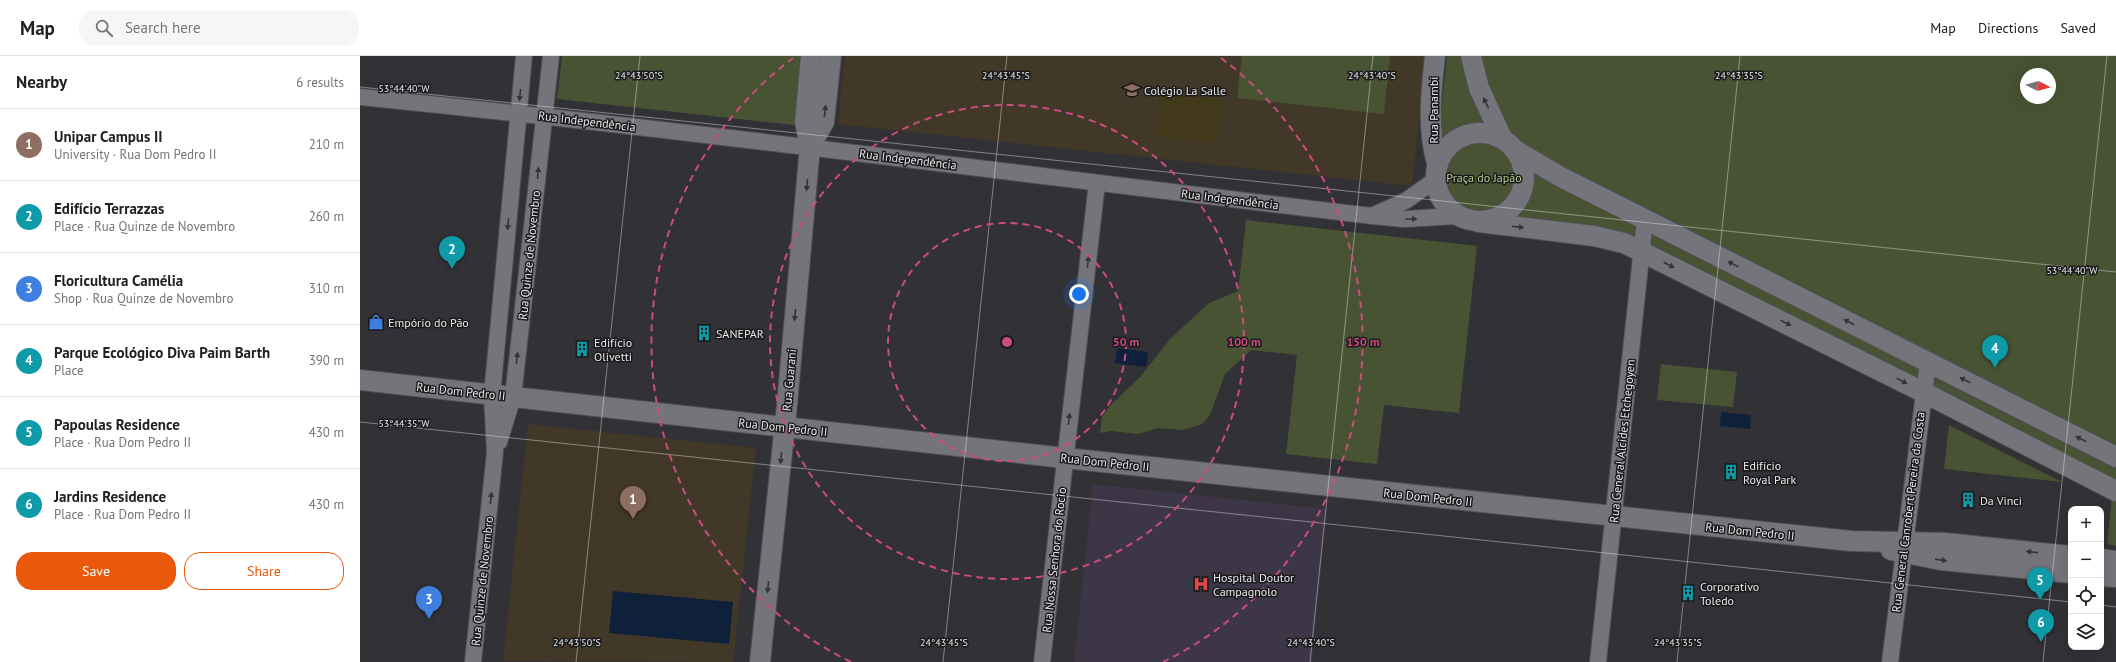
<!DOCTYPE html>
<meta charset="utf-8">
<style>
:root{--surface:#fff;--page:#f6f6f6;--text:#202124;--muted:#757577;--line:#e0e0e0;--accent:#ea580c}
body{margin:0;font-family:"PT Sans",sans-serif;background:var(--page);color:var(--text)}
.controls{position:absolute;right:12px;bottom:12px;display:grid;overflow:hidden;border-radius:8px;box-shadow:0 4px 16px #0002}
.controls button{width:36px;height:36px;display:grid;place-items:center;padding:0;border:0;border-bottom:1px solid var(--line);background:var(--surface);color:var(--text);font:20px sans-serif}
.compass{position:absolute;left:1660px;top:12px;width:36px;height:36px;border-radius:50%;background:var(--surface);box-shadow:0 4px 16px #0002;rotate:96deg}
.you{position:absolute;left:719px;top:238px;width:14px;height:14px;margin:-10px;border:3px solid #fff;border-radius:50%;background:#1a73e8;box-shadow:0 0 0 6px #1a73e833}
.badge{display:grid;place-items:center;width:26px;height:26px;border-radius:50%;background:var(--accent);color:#fff;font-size:13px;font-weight:700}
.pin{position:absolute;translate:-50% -33px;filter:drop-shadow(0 1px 2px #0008)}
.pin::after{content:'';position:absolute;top:21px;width:14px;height:12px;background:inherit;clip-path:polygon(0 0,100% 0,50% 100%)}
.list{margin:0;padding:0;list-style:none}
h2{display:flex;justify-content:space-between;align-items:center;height:52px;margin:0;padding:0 16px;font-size:17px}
h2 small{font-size:13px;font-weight:400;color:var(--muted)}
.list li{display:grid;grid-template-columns:26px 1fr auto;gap:12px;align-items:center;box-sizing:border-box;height:72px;padding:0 16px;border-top:1px solid var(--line)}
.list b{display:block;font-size:15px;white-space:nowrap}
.list p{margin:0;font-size:13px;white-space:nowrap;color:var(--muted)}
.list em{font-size:13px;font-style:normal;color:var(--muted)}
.actions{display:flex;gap:8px;padding:12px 16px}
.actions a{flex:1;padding:9px 0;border:1px solid var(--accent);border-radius:16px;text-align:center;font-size:14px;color:var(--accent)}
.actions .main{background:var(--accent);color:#fff}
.icon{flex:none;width:22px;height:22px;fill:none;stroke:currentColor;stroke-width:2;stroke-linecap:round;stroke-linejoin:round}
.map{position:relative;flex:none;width:1756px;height:606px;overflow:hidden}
header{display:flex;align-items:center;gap:24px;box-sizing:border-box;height:56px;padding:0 20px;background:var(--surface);border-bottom:1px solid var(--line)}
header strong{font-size:19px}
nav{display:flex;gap:22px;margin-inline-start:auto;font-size:14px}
.search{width:280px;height:36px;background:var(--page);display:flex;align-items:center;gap:10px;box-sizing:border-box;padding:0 14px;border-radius:16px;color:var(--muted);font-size:15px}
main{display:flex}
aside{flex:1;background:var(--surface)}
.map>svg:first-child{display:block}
</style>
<header>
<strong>Map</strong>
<div class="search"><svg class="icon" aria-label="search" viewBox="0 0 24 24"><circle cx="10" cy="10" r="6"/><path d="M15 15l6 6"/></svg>Search here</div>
<nav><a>Map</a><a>Directions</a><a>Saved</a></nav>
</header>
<main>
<aside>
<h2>Nearby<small>6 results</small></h2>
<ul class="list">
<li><span class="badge" style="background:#8d6e63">1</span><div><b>Unipar Campus II</b><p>University · Rua Dom Pedro II</p></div><em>210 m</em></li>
<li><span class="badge" style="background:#0f9aa8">2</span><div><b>Edifício Terrazzas</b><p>Place · Rua Quinze de Novembro</p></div><em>260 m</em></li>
<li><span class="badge" style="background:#3f7fe0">3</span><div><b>Floricultura Camélia</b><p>Shop · Rua Quinze de Novembro</p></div><em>310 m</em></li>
<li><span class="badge" style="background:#0f9aa8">4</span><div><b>Parque Ecológico Diva Paim Barth</b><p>Place</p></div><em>390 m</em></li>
<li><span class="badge" style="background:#0f9aa8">5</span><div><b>Papoulas Residence</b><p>Place · Rua Dom Pedro II</p></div><em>430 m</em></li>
<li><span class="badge" style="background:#0f9aa8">6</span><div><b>Jardins Residence</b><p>Place · Rua Dom Pedro II</p></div><em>430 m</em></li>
</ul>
<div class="actions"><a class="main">Save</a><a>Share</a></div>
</aside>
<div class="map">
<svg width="1756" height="606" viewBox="0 0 1756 606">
<rect width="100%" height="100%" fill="#323136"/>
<g fill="#423827">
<path d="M485 0H1066L1052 130 478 68Z"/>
<path d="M168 368 396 392 373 606 143 605Z"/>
</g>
<path fill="#3c3646" d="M733 428 967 453 952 606H714Z"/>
<g fill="#485334" fill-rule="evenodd">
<path d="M202 0H442L434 69 197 43Z"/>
<path d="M882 0H1030L1024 58 877 42Z"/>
<path d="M1087 0H1756V490L1747 488 1752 441 1273 181 1106 161C1103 154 1098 152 1094 147 1084 137 1083 123 1085 111L1077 95ZM1666 18H1690V42H1666Z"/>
<path d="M886 164 1117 190 1099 357 1024 349 1017 408 926 398 937 299 891 294 865 318 850 359 842 368 823 374 798 372 778 378 751 375 740 377 742 361 749 351 781 320 810 283 849 247 878 235Z"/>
<path d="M1301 308 1377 316 1373 351 1297 344Z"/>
<path d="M1589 369 1702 426 1584 413Z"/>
</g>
<path fill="#413919" d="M800 37 862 44 857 87 796 81Z"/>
<g fill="#0f203a">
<path d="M757 292 788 296 786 311 755 307Z"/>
<path d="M1361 356 1391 359 1390 373 1360 370Z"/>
<path d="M253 535 373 546 369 588 249 577Z"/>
</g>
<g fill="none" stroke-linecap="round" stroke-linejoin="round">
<defs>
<g id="minor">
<path d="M0 41C338 75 675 120 1012 160L1045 163 1097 160"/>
<path d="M1014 159 1047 144 1075 124"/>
<path d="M139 386 153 341 191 0"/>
<path d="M113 606 135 396 132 339 164 0"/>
<path d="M682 606 737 127"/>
<path d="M1238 606 1285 163"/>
<path d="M1530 606 1568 306"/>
</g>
<g id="tertiary">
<path d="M1075 0C1071 36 1067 72 1077 107"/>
<path d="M1111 0 1119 32 1142 82"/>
<circle cx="1120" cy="121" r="44"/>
<path d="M450 90 464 66 471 0"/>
<path d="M1155 94 1201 121 1756 401"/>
<path d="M1119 166 1234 180 1264 187 1563 336 1756 435"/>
<path d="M0 324 705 402 1491 485 1585 487 1711 500"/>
<path d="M1531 494 1581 504 1711 517"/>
<path d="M1741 503 1756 505"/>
<path d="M1741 520 1756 521"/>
<path d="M400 606 427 349 450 90 445 66 451 0"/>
</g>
</defs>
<use href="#minor" stroke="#504e53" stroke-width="18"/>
<use href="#tertiary" stroke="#504e53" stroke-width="22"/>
<use href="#minor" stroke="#75747a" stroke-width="16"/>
<use href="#tertiary" stroke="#75747a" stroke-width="20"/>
</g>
<defs><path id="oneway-solid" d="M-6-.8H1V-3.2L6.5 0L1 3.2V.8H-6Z"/></defs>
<g fill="#353438">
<use href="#oneway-solid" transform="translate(160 39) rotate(96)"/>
<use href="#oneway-solid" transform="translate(1126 47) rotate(-115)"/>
<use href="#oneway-solid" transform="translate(465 55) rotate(-83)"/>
<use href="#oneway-solid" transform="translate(178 117) rotate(-84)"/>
<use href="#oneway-solid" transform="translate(447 129) rotate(95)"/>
<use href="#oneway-solid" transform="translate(1051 163)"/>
<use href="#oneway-solid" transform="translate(148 168) rotate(95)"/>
<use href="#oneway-solid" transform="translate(1158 171) rotate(7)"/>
<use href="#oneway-solid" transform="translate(728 206) rotate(-83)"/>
<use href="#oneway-solid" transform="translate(1373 208) rotate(-153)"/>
<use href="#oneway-solid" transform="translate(1309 209) rotate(27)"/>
<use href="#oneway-solid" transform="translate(435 259) rotate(95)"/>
<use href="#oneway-solid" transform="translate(1489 266) rotate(-153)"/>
<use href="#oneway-solid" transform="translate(1426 267) rotate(27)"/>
<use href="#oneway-solid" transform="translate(157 302) rotate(-84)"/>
<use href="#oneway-solid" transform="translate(1605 324) rotate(-153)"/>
<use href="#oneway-solid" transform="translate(1542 325) rotate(27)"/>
<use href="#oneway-solid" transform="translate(709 363) rotate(-84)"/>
<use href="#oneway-solid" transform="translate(1721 383) rotate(-153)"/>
<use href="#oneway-solid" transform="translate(421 402) rotate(96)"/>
<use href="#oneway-solid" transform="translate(131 442) rotate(-84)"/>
<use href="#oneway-solid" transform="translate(1672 496) rotate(-174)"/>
<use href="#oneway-solid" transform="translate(1581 504) rotate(8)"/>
<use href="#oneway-solid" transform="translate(408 531) rotate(96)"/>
</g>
<path fill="none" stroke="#e8e7ea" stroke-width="1" stroke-opacity="0.45" d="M0 31 1756 216M0 366 1711 546M1741 549 1756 551M216 606 280 0M583 606 647 0M950 606 1013 0M1317 606 1380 0M1683 606 1747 0"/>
<g fill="none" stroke="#cc4c7f" stroke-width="2" stroke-dasharray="7 5">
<circle cx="647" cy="286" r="119"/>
<circle cx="647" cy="286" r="237"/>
<path d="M491 606A356 356 0 0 1 433 2M861 2A356 356 0 0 1 803 606"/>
</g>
<defs>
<symbol id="school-bare" viewBox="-9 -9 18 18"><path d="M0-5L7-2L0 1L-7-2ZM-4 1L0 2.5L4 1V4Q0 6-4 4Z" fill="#8d6e63" stroke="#1a191b" stroke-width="2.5" paint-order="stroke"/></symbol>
<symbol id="shop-bare" viewBox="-9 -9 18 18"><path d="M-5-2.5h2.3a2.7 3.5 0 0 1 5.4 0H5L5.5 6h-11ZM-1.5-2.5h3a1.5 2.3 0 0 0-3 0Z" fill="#3f7fe0" stroke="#1a191b" stroke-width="2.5" paint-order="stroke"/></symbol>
<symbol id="building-bare" viewBox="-9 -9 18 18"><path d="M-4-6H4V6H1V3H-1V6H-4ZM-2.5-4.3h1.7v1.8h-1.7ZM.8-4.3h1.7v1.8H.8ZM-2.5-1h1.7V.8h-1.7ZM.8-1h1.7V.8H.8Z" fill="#0f9aa8" stroke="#1a191b" stroke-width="2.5" paint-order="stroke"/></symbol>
<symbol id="hospital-bare" viewBox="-9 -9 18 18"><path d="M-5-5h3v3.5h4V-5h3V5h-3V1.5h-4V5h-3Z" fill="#e0444e" stroke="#1a191b" stroke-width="2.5" paint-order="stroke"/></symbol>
</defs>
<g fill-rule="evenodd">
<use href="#school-bare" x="761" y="23" width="22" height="22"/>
<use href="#shop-bare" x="5" y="255" width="22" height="22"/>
<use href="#building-bare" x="333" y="266" width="22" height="22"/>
<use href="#building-bare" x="211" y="282" width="22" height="22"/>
<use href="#building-bare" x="1360" y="405" width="22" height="22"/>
<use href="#building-bare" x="1597" y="433" width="22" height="22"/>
<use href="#hospital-bare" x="830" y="517" width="22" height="22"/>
<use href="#building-bare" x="1317" y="526" width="22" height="22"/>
</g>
<g text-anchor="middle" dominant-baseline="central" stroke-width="3" stroke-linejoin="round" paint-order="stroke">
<g font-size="12" fill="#e8e7ea" stroke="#1a191b" text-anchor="start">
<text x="784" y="34">Colégio La Salle</text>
<text x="28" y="266">Empório do Pão</text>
<text x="356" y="277">SANEPAR</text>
<text x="234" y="286">Edifício<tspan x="234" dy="14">Olivetti</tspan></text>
<text x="1383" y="409">Edifício<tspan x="1383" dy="14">Royal Park</tspan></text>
<text x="1620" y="444">Da Vinci</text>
<text x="853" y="521">Hospital Doutor<tspan x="853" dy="14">Campagnolo</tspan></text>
<text x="1340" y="530">Corporativo<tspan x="1340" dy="14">Toledo</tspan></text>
</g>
<g font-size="12" fill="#e8e7ea" stroke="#1a191b">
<text transform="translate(1073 54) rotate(-90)">Rua Panambi</text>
<text transform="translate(227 65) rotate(7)">Rua Independência</text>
<text transform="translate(548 103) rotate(7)">Rua Independência</text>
<text transform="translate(870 143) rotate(7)">Rua Independência</text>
<text transform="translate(169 199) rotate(-84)">Rua Quinze de Novembro</text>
<text transform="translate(429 324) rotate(-85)">Rua Guarani</text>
<text transform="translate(101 335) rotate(6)">Rua Dom Pedro II</text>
<text transform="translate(423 371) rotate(6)">Rua Dom Pedro II</text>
<text transform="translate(1262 385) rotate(-84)">Rua General Alcides Etchegoyen</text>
<text transform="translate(745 406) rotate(6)">Rua Dom Pedro II</text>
<text transform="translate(1068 441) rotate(6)">Rua Dom Pedro II</text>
<text transform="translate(1548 456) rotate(-83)">Rua General Canrobert Pereira da Costa</text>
<text transform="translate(1390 475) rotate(6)">Rua Dom Pedro II</text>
<text transform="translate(694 504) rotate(-84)">Rua Nossa Senhora do Rocio</text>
<text transform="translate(122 525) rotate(-84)">Rua Quinze de Novembro</text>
</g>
<g font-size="12" fill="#b4cb8e" stroke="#1a191b">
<text x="1124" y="121">Praça do Japão</text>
</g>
</g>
<g font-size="10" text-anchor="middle" fill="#e8e7ea" stroke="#1a191b" stroke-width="3" stroke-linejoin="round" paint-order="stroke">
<text x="279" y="23">24°43'50"S</text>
<text x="646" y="23">24°43'45"S</text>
<text x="1012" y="23">24°43'40"S</text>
<text x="1379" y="23">24°43'35"S</text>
<text x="44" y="36">53°44'40"W</text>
<text x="1712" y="218">53°44'40"W</text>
<text x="44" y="371">53°44'35"W</text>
<text x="217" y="590">24°43'50"S</text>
<text x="584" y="590">24°43'45"S</text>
<text x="951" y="590">24°43'40"S</text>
<text x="1318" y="590">24°43'35"S</text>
</g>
<circle cx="647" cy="286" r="6" fill="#cc4c7f" stroke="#1a191b" stroke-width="2"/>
<g font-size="12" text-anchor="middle" font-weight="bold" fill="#cc4c7f" stroke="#1a191b" stroke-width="3" stroke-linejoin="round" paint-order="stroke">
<text x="766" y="290">50 m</text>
<text x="884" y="290">100 m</text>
<text x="1003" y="290">150 m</text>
</g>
</svg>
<div class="controls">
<button>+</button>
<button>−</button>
<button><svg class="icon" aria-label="locate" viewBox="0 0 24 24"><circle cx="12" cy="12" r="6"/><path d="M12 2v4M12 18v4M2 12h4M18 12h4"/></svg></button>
<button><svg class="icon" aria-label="layers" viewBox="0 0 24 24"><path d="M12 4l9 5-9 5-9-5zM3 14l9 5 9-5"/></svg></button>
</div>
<svg class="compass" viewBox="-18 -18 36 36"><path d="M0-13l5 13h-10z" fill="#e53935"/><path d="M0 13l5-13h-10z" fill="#757577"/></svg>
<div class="you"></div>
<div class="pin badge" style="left:273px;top:463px;background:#8d6e63">1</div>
<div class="pin badge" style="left:92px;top:213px;background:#0f9aa8">2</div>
<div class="pin badge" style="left:69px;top:563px;background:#3f7fe0">3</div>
<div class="pin badge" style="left:1635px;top:312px;background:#0f9aa8">4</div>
<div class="pin badge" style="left:1680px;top:544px;background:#0f9aa8">5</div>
<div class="pin badge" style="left:1681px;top:586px;background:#0f9aa8">6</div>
</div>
</main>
